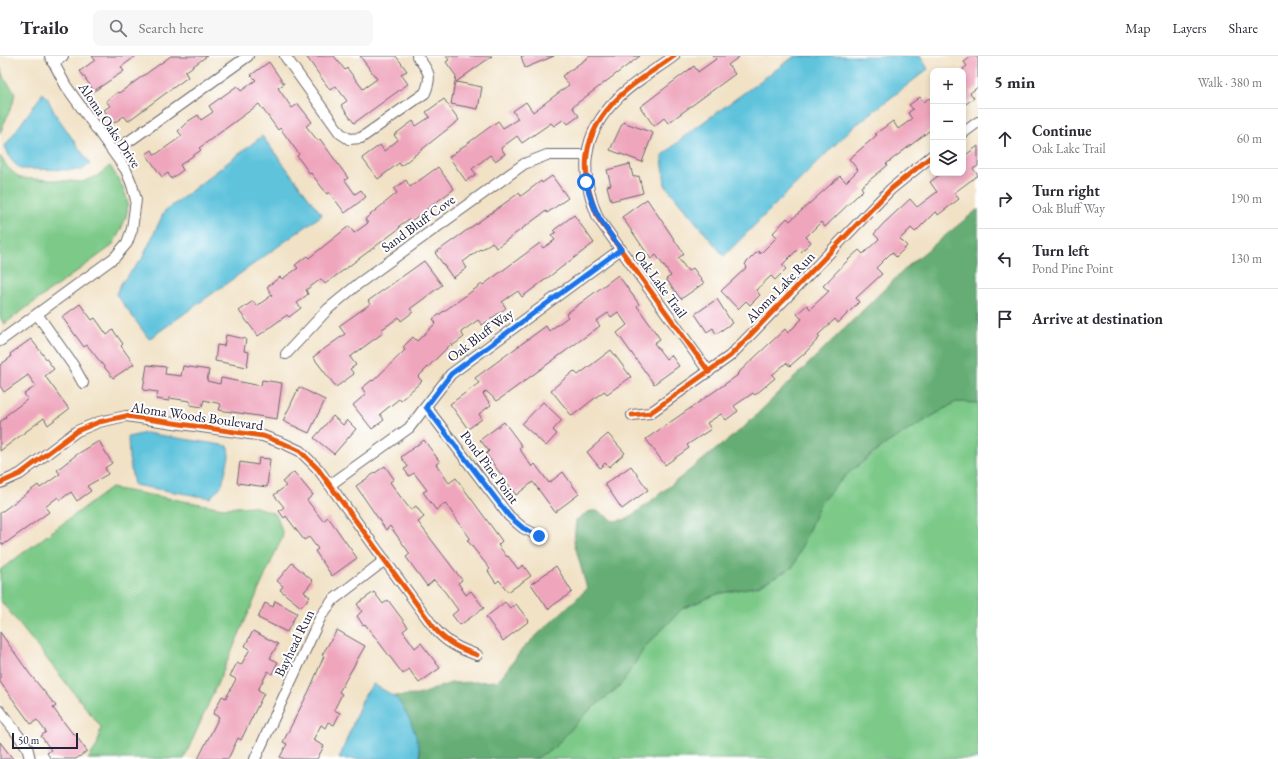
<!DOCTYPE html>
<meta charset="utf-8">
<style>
:root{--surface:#fff;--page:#f7f7f7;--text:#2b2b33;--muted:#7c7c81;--line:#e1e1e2}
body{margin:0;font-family:"EB Garamond",serif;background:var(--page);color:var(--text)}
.controls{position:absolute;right:12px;top:12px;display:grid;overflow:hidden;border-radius:8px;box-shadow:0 2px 6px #0003}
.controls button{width:36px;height:36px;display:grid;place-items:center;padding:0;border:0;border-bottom:1px solid var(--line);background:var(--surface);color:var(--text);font:20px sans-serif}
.scale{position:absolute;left:12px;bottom:10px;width:66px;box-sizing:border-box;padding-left:4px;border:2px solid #22223b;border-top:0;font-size:11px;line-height:14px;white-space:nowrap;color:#22223b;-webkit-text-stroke:3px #fff;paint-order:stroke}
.stop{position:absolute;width:12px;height:12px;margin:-9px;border:3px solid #1a73e8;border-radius:50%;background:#fff}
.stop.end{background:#1a73e8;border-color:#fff;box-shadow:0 1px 4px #0008}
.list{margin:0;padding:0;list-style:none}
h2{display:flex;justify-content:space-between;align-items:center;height:52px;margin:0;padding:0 16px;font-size:17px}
h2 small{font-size:13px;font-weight:400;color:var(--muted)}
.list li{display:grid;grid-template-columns:26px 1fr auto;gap:12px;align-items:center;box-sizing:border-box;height:60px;padding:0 16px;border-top:1px solid var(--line)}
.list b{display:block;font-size:15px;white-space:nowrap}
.list p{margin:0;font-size:13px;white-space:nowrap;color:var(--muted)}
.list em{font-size:13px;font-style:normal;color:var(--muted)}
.icon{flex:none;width:22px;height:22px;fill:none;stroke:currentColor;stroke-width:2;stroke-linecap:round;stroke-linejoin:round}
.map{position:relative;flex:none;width:978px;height:703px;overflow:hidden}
header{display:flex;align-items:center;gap:24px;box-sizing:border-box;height:56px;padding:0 20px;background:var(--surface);border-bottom:1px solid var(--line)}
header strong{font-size:19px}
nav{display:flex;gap:22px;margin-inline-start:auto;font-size:14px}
.search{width:280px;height:36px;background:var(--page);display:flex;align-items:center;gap:10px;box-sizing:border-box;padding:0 14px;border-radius:8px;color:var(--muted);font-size:15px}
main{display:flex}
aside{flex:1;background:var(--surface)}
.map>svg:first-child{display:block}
</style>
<header>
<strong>Trailo</strong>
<div class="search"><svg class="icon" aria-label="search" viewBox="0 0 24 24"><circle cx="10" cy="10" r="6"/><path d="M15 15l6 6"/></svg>Search here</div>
<nav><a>Map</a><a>Layers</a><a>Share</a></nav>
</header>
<main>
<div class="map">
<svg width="978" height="703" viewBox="0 0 978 703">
<rect width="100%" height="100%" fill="#fff"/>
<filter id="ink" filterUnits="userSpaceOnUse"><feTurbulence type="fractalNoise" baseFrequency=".025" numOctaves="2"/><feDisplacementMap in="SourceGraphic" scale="8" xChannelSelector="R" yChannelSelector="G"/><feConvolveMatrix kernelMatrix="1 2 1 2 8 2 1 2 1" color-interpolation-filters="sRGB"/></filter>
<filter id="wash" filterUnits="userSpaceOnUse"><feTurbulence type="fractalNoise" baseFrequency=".012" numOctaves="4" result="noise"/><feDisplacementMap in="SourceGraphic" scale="16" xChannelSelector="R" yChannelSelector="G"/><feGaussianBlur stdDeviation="0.9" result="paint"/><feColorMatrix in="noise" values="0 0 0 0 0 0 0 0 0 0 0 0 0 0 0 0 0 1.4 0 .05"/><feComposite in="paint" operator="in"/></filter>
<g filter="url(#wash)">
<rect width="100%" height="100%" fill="#f1e2c6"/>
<g fill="#7cc988" stroke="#4f7662">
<path d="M0 11 4 23 15 36 13 47 0 77Z"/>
<path d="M0 100 8 112 20 122 82 126 97 120 110 110C133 145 133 153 112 190L4 268 0 261Z"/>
<path d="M956 346 978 347V703H534L553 693 585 658 620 630 645 591 682 553 717 538 758 530 793 511 820 447 846 419 887 387Z"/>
<path d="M111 432 223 452 253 450 271 456 277 460 283 479 184 703H88L97 690 101 671 0 544V514Z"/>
</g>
<path fill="#65ad74" stroke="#446858" d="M978 153V347L956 346 887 387 846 419 820 447 793 511 758 530 717 538 682 553 645 591 620 630 585 658 553 693 534 703H420V695L395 642 391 640 418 639 451 627 498 625 524 591 587 533 574 486 576 464C594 451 595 452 613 465L628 463 743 372 908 210Z"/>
<g fill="#5ec3dc" stroke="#40728c">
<path d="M795 0H920L928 13 852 72 724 200 665 129 662 100 687 78Z"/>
<path d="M43 37 47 41 54 56 90 108 82 114 20 113 11 104 5 90Z"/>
<path d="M262 80 322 159 149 283 116 238 122 226 142 203 164 156Z"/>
<path d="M146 377 228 390 229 401 222 429 210 442 134 429 129 402 128 381Z"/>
<path d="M373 628C380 632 388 636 394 641 408 653 420 685 420 703H339L363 642Z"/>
</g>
<g id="blocks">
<g fill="#efa6bd">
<path d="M92 0H136L121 11 124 15 94 35 80 15 95 4Z"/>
<path d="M171 0H207L185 16 188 21 128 65 124 60 114 67 104 54 110 50 106 45 118 36 119 37Z"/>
<path d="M306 0H334L345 14 347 12 363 33 377 23 360 0H396L407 15 401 18 408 28 354 67 341 49 347 45 336 30 330 34Z"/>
<path d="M446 0H492L456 26 482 31 478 53 451 48 456 20 446 6 449 4Z"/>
<path d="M521 0H554L525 12Z"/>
<path d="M590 0H640L572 51 579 60 568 68 564 63 554 70 551 67 522 87 517 80 501 92 505 98 495 105 490 99 472 113 476 118 466 125 449 101 498 65 503 72 518 63 513 55 526 46 533 56 569 29 562 20Z"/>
<path d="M713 0H740L728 9 735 18 668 67 664 62 654 70 640 51 694 10 698 16 716 3Z"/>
<path d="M972 0H976L978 3V31L970 37 974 42 963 50V13L967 10 964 6Z"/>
<path d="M269 6 284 28 278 32 292 52 298 48 306 58 312 66 306 70 318 85 320 83 348 122 345 124 355 138 361 134 366 141 345 157 329 136 327 138 311 117 310 118 297 100 299 98 280 72 278 74 259 48 199 92 201 94 180 109 183 114 171 123 168 117 162 121 146 98 152 94 155 99 182 80 178 75 187 66 198 59 201 64 213 56 209 50 237 30 241 35 256 24 251 19Z"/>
<path d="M920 41 924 46 929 42 933 47V72L886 108 888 109 861 131 863 134 825 171 821 166 806 181 811 186 801 196 798 193 782 209 786 213 775 224 771 220 756 234 760 239 750 249 746 245 738 253 721 235 747 211 745 208 758 195 760 198 777 181 773 177 787 162 790 165 840 120 846 126 858 114 849 103 877 79 875 78 893 65 898 73 912 63 908 57 913 53 909 49Z"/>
<path d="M444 43 459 64 401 110 399 107 378 123 362 102 380 89 384 95 398 84 394 79 413 65 416 70 430 61 426 56Z"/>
<path d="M623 66 653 77 642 106 610 94Z"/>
<path d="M978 90V110L973 113 978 119 954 137 959 143 938 159 936 155 915 176 911 172 900 183 907 190 896 201 892 196 876 212 882 218 856 242 859 246 838 267 835 263 818 279 820 281 806 296 790 310 786 307 772 319 775 322 755 339 753 337 734 350 738 355 726 364 721 358 707 367 711 373 687 389 689 392 665 409 646 383 738 319 737 318 785 273 788 277 802 263 797 258 807 249 810 253 829 235 823 230 849 203 859 194 863 198 879 183 874 178 884 167 910 143 917 151 937 136 930 126 942 117H963V101Z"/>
<path d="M630 108 633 121 639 120 643 137 611 145 607 130 611 129 607 114Z"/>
<path d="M438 111 454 133 411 165 409 163 399 170 400 172 325 228 321 223 306 234 308 238 297 247 301 252 289 261 287 259 258 280 239 255 253 245 257 250 272 239 267 231 280 221 282 223 298 212 295 209 307 200 309 202 349 170 354 177 368 167 365 163 397 137 394 133 406 124 410 131Z"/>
<path d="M552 120 568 142 547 157 546 155 496 192 492 186 481 194 480 193 463 206 467 212 453 222 435 197 519 137 521 140 541 125 542 127Z"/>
<path d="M647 143 684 198 678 202 688 215 693 212 704 227 681 243 666 223 671 220 656 199 651 203 622 161Z"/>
<path d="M574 159 594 187 522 241 518 235 502 246 506 252 482 269 478 264 461 276 464 281 452 290 451 288 418 321 422 325 401 344 399 343 380 358 384 364 372 373 353 349 366 338 362 332 372 324 373 325 405 294 403 291 413 281 417 285 436 267 433 263 482 228 483 229 540 187 543 192 555 184 551 179 556 176 554 174Z"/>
<path d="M424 205 442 229 410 253 413 256 401 265 399 261 381 274 383 277 350 301 356 309 350 313 354 318 336 331 313 301 345 278 339 270 370 248 368 245Z"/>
<path d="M618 219 639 248 637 250 660 283 654 287 666 303 671 299 679 310 654 328 617 277 627 269 618 256 611 261 608 257 596 265 600 270 497 345 486 335 483 338 491 349 479 358 482 363 468 373 450 348 479 327 475 322 546 270 549 275 568 261 566 258Z"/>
<path d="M717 243 732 267 716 278 713 272 707 276 695 258Z"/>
<path d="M80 248 92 264 95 262 107 279 113 274 123 288 121 290 134 308 113 322 87 289 84 291 62 261Z"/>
<path d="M226 279 246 283 244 295 249 296 247 311 215 305 217 289 224 290Z"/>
<path d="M31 283 54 313 45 320 69 353 48 369 44 362 0 395V366L6 361 5 360 28 343 24 338 36 330 28 319 4 336 0 330V309L11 301 10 298Z"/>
<path d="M611 294 631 321 607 338 604 335 572 360 551 334 574 315 578 319Z"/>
<path d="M147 309 166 311 165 318 181 320 183 310 209 314 207 325 220 328 221 322 261 330 262 324 282 327 277 363 219 354 221 348 204 344 202 351 190 349V345L169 342V345L156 343 158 336 143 334Z"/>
<path d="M299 331 325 344 309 377 283 365Z"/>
<path d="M543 346 562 364 553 374 557 378 546 390 522 368Z"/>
<path d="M333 360 343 369 347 364 356 373 334 398 314 382Z"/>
<path d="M504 366 522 390 519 392 532 411 535 408 549 427 563 416 579 438 555 456 533 426 516 439 486 398 489 395 480 384Z"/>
<path d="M608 378 625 397 609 411 605 407 600 412 587 396Z"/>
<path d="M424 384 440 406 436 408 449 427 456 422 502 485 498 489 507 501 508 500 518 513 523 509 531 520 508 536 499 524 496 527 488 515 490 513 467 484 470 482 445 447 436 454 423 436 427 434 414 417 409 420 404 413 408 411 401 401Z"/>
<path d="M99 385 112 407 105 412 108 418 87 430 91 435 77 445 71 436 60 444 58 441 45 451 49 456 3 489 0 485V457L38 429 40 432 60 418 57 414 76 399Z"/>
<path d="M259 402 270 403 267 431 237 427 240 406 258 409Z"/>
<path d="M385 410 394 423 390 426 402 443 411 454 416 450 424 461 418 466 462 524 458 527 466 539 471 535 484 552 460 569 452 559 458 554 445 536 434 524 427 530 406 501 410 498 390 470 386 474 356 430Z"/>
<path d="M631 410 648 434 622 453 605 428Z"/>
<path d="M294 416 313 439 307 444 323 465 328 461 357 502 332 520 315 495 318 493 309 481 304 484 286 460 284 462 279 455 284 451 274 439 286 430 282 426Z"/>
<path d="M292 507 313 525 304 536 310 541 301 551 280 534 283 530 277 525Z"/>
<path d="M556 510 572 536 548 553 531 528Z"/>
<path d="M374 536 383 548 388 544 408 571 403 575 415 592 421 587 440 612 419 627 409 613 403 618 365 568 363 569 357 560 362 555 357 548Z"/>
<path d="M275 545 297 557 287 576 258 562 265 547 273 551Z"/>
<path d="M505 546 510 552 516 548 529 565 503 585 486 561Z"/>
<path d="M337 574 365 590 339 636 342 638 334 654 340 657 334 669 328 666 325 672 321 669 313 684 324 690 317 703H284L280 701 287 688 283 686 309 635 324 600 322 599Z"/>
<path d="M253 575 278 588 270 602 278 606 272 618 268 615 258 634 264 637 241 684 238 682 228 703H198L219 661 213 658 222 640 226 642 236 623 230 620 237 607 241 609 250 593 245 590Z"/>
<path d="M0 576 29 617 56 650 53 652 73 678 74 677 87 695 76 703H51L47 697 51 694 41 680 46 676 37 664 31 668 0 626Z"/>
<path d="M0 686 13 703H0Z"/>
</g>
</g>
</g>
<g filter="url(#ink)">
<use href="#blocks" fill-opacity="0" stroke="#6a656c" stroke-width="1"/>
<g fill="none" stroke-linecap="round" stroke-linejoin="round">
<defs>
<g id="minor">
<path d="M285 0 340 77 349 83 361 82 425 37C433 18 428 15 417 0"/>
<path d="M674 0C657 13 633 26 618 42 581 78 579 117 598 162L709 316"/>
<path d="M53 7 63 0"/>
<path d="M963 77 978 66"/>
<path d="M114 96 248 0"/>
<path d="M37 258 73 309 83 327"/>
<path d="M0 285 115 201 127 187 132 173 136 144 132 129 126 114 66 30 50 0"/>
<path d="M286 298 328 253 358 228 524 108 547 99H587"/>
<path d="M426 351 509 460 523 472 539 480"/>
<path d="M632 359 650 357 730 300 891 133 933 99"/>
<path d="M0 427 20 418 77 375 99 366 126 360 263 380 285 388 300 395 318 413 435 573C447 587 460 593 477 599"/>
<path d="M330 429 409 372 451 318 621 193"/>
<path d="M0 655 27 691 30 703"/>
<path d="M255 703 321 560 333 544 385 504"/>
</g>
</defs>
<use href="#minor" stroke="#6a656c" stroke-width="12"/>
<use href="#minor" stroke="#fff" stroke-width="10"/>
<defs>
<g id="cycleway">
<path d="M674 0C657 13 633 26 618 42 581 78 579 117 598 162L709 316"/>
<path d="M632 359 650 357 730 300 891 133 933 99"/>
<path d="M0 427 20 418 77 375 99 366 126 360 263 380 285 388 300 395 318 413 435 573C447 587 460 593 477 599"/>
</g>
</defs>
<use href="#cycleway" stroke="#fff" stroke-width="8"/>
<use href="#cycleway" stroke="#e8590c" stroke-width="5"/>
</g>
</g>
<g fill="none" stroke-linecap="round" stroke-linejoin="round" filter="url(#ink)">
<path stroke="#1a73e8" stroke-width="5" d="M539 480 523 472 509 460 426 351 451 318 621 193C603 169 593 156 586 126"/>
</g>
<g text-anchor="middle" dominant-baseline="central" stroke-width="4" stroke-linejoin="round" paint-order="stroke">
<g font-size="14" fill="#22223b" stroke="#fff">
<text transform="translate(110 69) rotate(56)">Aloma Oaks Drive</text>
<text transform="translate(418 167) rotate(-36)">Sand Bluff Cove</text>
<text transform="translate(661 228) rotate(54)">Oak Lake Trail</text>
<text transform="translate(780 231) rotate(-46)">Aloma Lake Run</text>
<text transform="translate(480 279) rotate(-37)">Oak Bluff Way</text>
<text transform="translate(197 360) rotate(8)">Aloma Woods Boulevard</text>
<text transform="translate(490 411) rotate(53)">Pond Pine Point</text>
<text transform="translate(294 587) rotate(-64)">Bayhead Run</text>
</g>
</g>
</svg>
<div class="controls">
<button>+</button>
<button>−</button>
<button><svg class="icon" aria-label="layers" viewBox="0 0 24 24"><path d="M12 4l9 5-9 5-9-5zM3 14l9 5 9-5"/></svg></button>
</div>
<div class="scale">50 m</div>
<div class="stop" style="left:586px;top:126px"></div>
<div class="stop end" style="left:539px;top:480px"></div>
</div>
<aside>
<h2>5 min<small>Walk · 380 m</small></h2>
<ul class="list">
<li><svg class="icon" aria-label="ahead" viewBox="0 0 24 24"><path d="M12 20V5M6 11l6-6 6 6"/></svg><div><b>Continue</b><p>Oak Lake Trail</p></div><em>60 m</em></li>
<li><svg class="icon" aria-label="right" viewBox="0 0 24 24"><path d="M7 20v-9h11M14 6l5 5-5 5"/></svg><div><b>Turn right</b><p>Oak Bluff Way</p></div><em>190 m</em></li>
<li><svg class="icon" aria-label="left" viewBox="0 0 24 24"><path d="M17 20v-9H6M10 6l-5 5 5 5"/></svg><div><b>Turn left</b><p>Pond Pine Point</p></div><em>130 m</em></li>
<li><svg class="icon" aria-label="arrive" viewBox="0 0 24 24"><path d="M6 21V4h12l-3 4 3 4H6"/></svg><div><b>Arrive at destination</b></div></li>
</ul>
</aside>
</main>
